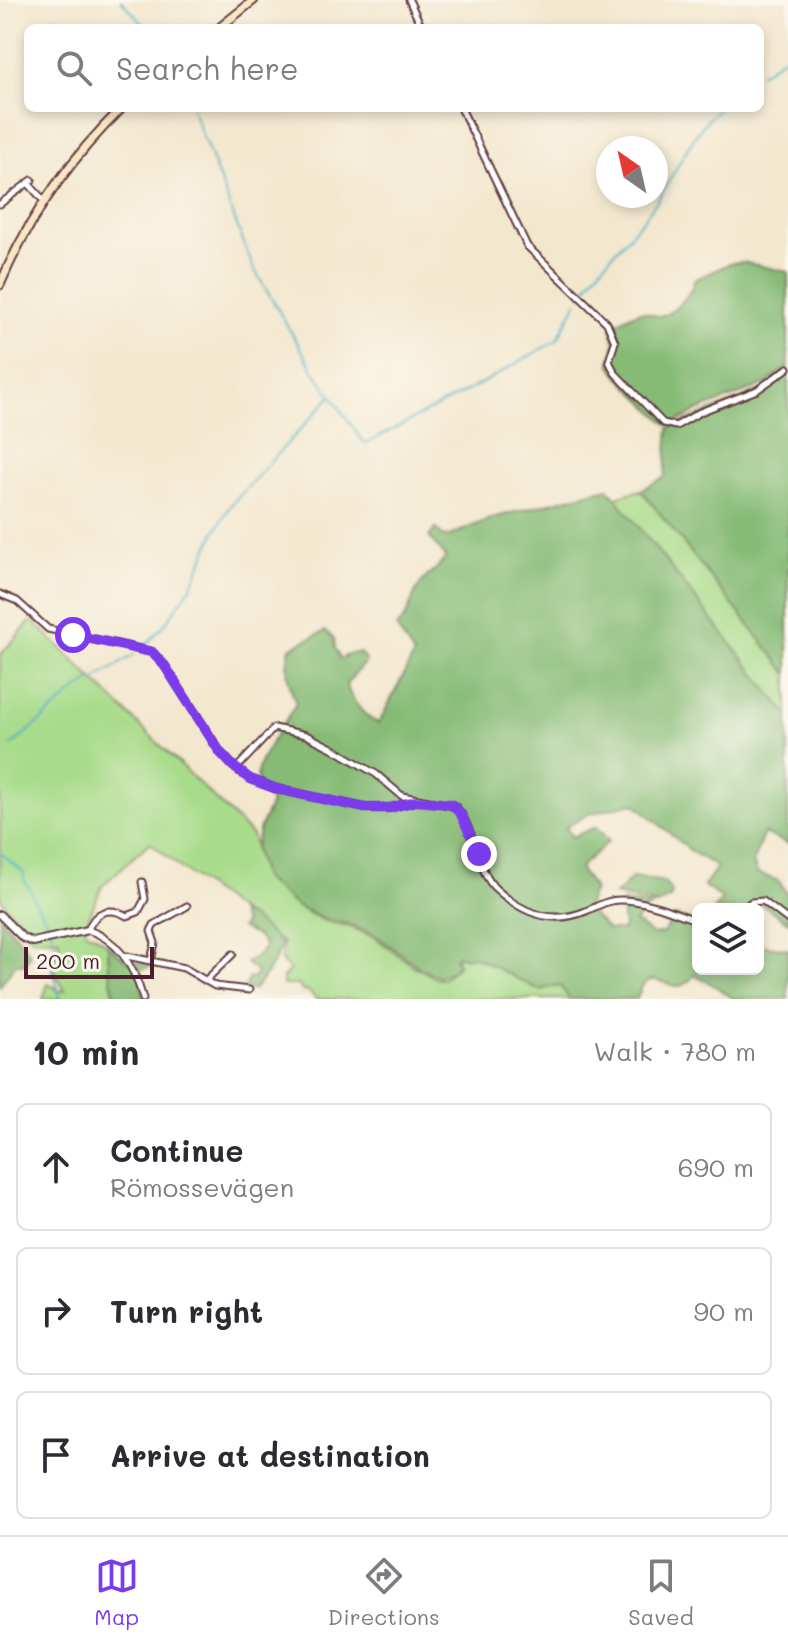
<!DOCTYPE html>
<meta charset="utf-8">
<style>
:root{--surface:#fff;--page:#f2f2f3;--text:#2b2b33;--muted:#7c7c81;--line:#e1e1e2;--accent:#7c3aed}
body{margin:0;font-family:Mali,sans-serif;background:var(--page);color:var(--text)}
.controls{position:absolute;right:24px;bottom:24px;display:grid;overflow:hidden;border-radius:12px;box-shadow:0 4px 12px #0003}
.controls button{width:72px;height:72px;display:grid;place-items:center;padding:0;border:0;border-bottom:2px solid var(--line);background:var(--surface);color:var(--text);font:40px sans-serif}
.compass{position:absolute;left:596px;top:136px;width:72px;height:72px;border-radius:50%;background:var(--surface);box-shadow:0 4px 12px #0003;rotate:326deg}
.scale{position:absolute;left:24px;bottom:20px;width:130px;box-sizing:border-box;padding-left:8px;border:4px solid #4a1f2b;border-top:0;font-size:22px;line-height:28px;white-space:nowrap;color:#4a1f2b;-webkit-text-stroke:6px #fbf7ec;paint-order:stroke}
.stop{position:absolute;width:24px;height:24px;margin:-18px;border:6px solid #7c3aed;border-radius:50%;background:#fff}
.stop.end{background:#7c3aed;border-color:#fff;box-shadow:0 2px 8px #0008}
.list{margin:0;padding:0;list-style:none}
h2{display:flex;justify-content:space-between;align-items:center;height:104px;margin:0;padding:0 32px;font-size:34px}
h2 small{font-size:26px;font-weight:400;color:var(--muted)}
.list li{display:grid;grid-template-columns:52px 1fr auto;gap:24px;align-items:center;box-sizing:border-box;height:128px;margin:0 16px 16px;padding:0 16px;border:2px solid var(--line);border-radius:12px}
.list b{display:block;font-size:30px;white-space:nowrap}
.list p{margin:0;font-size:26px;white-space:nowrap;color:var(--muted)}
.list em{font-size:26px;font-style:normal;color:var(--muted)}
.icon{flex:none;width:44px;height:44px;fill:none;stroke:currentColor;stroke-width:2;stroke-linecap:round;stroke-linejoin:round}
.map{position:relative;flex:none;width:788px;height:999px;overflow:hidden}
.search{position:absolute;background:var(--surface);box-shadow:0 4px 12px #0003;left:24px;right:24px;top:24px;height:88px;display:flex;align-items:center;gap:20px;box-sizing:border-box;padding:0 28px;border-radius:12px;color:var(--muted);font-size:30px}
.sheet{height:536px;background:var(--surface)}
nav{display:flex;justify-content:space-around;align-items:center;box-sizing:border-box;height:112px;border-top:2px solid var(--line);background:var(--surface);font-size:22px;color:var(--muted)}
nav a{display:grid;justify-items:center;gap:4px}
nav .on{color:var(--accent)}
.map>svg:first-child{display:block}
</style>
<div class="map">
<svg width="788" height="999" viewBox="0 0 788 999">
<rect width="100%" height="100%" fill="#fbf7ec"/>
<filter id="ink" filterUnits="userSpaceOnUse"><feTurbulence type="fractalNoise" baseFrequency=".0125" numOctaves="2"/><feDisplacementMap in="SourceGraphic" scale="16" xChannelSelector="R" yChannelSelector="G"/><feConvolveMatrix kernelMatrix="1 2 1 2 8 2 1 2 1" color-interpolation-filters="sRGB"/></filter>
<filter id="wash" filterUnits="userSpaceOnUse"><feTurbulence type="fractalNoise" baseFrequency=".006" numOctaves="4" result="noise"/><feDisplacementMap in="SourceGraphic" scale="32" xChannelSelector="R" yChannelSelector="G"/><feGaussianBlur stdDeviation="1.8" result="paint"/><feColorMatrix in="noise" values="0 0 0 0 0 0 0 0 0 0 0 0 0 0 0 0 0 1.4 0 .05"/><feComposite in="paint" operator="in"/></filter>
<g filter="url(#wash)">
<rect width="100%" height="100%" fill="#f3e7ce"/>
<g fill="#a8db8a" stroke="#797d5a" stroke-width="2">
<path d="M641 490 788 674V716L615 497Z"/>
<path d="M30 622H34L252 835 263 878 296 906 324 921 347 926 374 937 412 965 437 979H443L459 965 455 956H474L539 990 559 985 570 999H429L407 997 403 999H316L308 991H302L299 985H283V978L290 970 281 961 283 943 181 868 150 842 102 886 85 926 86 933 95 935 108 945 109 971 115 999H43L48 983 60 991 65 990C60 982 51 969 54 958 56 950 60 949 59 939L32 938 0 898V655Z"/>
</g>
<g fill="#86bb76" stroke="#686d50" stroke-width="2">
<path d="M743 262 788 272V366L765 384 697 411 672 424H667L619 377 610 363 615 344 611 327C617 323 632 313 640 312 647 311 652 316 659 316 673 315 693 292 694 280L731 263Z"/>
<path d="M788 369V674L641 490 665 477 669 428 761 391Z"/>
<path d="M608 488 788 716V844L764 833 753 861 757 873 779 881 788 896V922L760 903 746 909H714L722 899 704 886 717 867 692 852 634 803 589 814 566 827 572 837 596 827 609 841 581 866 580 870 594 889 586 908 608 930H624L622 902 652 906 645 910 635 922 653 935 663 933 676 916 698 923V969H758V945L788 949V999H734L712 984 694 975C690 980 686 986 678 986 663 986 646 966 637 999H570L559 985 539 990 474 956 466 958 457 955 454 958 458 963 451 972 439 977 420 968 375 935 348 924 325 919 296 906 263 878 255 849 259 830 271 803C267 794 257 787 257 776 257 757 287 722 296 703 288 682 284 670 290 648L325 631 334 638 335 648 340 659 349 654 360 653 366 661 346 684C350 698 365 719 379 723L414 655 396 627C410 617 410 600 419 586 426 575 439 569 446 557L429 537 436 528 442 536 447 537 492 518Z"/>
<path d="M633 877 664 882 672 892 671 897 657 905 615 895Z"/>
<path d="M239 912 252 918 281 943C279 956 263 981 253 990L245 989 248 979 254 978 257 972 246 963 260 954 265 946 257 936 241 928 244 924Z"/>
<path d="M0 917 22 942 30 955 25 964H15L0 986Z"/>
<path d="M108 945 128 962 164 964 139 969 144 999H116L109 971Z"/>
</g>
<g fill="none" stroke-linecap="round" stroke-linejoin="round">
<g stroke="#42aec1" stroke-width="2">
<path d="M121 0 147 28"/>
<path d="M760 74 788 54"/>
<path d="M192 108 253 267 311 366 363 442 367 443 488 380 557 340 577 302"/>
<path d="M581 296C601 262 632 237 654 205 677 173 689 135 719 108"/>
<path d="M146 645 165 624 191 587 215 532 230 506 330 397"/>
<path d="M97 678 134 655"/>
<path d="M11 746 79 688 94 679"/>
<path d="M0 853 24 873V881C31 888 32 897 37 905 44 915 48 923 53 935"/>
<path d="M55 941V949L50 959 60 997"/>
</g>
</g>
</g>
<g filter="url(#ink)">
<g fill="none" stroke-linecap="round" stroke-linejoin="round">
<defs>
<g id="minor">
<path d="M409 0 422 28"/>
<path d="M461 108 527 246 607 323 615 342 609 361 615 373 663 423 676 426 700 412 757 390 788 368"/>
<path d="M29 184 44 201"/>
<path d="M0 204 32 180"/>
<path d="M0 594 17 601 48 629 152 652 165 666 220 752 233 766 250 779 277 789 365 808H390L415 801"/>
<path d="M236 769 274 728 306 735 332 748 376 774 402 796 455 806C476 829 477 872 496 889 521 912 551 926 586 911 598 906 607 900 620 900 647 900 673 912 698 921"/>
<path d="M142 882 145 899 138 912 127 916C109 906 95 911 88 930 120 940 135 969 143 999"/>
<path d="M743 909 751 902 763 901 788 920"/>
<path d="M127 956 184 968 215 986 249 990"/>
<path d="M151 960 155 943 151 931 154 925 187 906"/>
<path d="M205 981 233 954"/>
</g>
<path id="tertiary" d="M0 915 23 938 33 942 88 930"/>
<g id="secondary">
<path d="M219 28 254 0"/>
<path d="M0 285C28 218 70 159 122 108"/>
</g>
</defs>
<use href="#minor" stroke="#633d43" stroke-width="9"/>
<use href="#tertiary" stroke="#633d43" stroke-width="10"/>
<use href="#secondary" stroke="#633d43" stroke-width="11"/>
<use href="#minor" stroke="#fff" stroke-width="5"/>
<use href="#tertiary" stroke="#fff" stroke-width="6"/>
<use href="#secondary" stroke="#f9e7c3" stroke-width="7"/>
</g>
</g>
<g fill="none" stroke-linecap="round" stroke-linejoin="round" filter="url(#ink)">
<path stroke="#7c3aed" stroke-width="10" d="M73 635 152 652 165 666 220 752 233 766 250 779 277 789 365 808H390L415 801 451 804 461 814 479 854"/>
</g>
</svg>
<div class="controls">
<button><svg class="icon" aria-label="layers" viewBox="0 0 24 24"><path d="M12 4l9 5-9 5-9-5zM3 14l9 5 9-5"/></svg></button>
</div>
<svg class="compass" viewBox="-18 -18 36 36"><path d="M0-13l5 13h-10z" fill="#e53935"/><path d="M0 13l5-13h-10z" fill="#7c7c81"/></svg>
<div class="scale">200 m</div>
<div class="stop" style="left:73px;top:635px"></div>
<div class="stop end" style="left:479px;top:854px"></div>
<div class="search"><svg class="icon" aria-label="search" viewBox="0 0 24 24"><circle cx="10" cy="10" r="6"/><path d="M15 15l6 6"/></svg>Search here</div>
</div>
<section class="sheet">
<h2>10 min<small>Walk · 780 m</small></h2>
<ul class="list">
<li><svg class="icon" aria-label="ahead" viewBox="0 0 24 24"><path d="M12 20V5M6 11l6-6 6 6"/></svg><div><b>Continue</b><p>Römossevägen</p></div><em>690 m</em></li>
<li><svg class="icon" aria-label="right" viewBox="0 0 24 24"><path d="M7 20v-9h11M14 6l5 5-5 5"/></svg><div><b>Turn right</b></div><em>90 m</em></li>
<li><svg class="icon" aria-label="arrive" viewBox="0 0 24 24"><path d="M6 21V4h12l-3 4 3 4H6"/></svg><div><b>Arrive at destination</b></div></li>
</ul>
</section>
<nav>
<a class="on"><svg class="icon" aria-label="map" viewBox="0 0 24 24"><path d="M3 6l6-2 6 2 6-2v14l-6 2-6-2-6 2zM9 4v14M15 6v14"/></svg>Map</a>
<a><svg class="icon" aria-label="directions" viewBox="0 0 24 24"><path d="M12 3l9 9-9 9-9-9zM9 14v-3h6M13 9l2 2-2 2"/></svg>Directions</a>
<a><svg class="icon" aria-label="saved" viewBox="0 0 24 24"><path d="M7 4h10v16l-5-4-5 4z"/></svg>Saved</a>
</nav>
